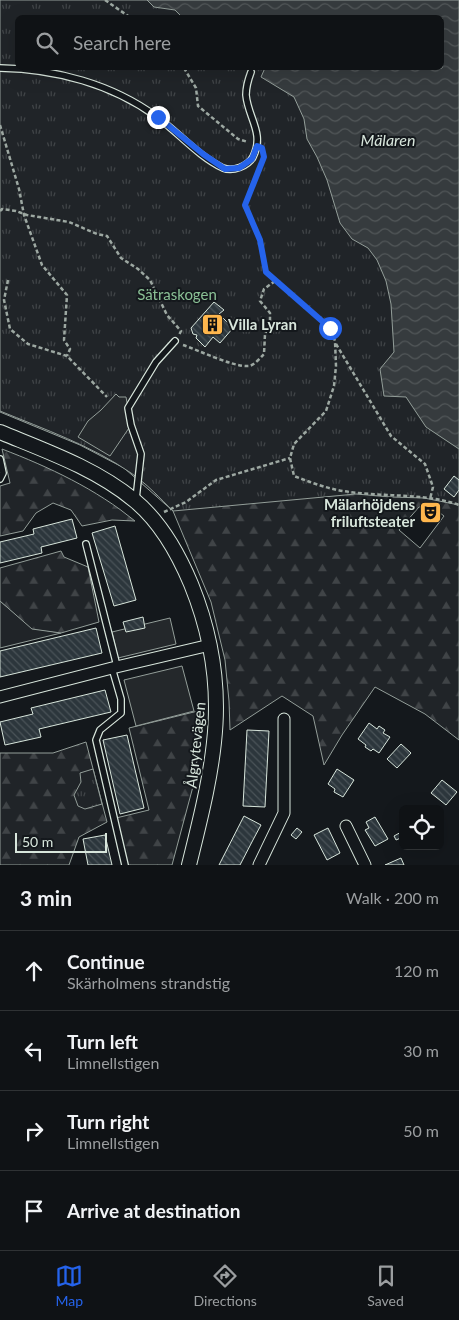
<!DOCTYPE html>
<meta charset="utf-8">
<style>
:root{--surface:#0f1215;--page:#181b1e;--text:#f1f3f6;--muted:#9b9ea0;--line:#2f3234;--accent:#2563eb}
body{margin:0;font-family:Lato,sans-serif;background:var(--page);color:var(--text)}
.controls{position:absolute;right:15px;bottom:15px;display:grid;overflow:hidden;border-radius:8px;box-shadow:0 5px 20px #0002}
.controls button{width:45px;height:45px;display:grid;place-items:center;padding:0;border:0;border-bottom:1px solid var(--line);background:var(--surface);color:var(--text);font:25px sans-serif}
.scale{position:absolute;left:15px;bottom:12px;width:92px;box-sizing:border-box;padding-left:5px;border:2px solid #d8e6dc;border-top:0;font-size:14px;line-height:18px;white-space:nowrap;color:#d8e6dc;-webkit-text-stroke:4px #14181c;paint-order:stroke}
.stop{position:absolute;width:15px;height:15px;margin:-11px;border:4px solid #2563eb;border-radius:50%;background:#fff}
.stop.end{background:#2563eb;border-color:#fff;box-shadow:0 1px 5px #0008}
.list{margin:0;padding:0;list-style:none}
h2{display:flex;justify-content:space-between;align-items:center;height:65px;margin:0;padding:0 20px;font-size:21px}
h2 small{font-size:16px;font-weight:400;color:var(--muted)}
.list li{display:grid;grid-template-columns:32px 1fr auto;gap:15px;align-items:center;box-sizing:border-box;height:80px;padding:0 20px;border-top:1px solid var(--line)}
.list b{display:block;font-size:19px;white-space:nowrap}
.list p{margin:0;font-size:16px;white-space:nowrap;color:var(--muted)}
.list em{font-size:16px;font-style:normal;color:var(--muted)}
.icon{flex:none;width:28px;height:28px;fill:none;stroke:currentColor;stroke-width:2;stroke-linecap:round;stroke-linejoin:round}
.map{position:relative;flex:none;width:459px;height:865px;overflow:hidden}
.search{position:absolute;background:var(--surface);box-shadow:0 5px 20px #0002;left:15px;right:15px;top:15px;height:55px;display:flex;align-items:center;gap:12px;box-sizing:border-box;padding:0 18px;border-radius:8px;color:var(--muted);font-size:19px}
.sheet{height:385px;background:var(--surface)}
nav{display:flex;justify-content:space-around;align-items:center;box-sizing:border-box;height:70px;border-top:1px solid var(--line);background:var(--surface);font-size:14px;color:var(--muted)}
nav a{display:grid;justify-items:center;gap:2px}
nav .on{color:var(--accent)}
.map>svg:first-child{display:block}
</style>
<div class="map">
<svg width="459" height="865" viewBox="0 0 459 865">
<defs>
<pattern id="forest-firs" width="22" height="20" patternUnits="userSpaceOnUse" patternTransform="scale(1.25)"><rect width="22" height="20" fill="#202428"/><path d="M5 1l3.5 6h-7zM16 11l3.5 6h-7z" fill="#404447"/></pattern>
<pattern id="park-tufts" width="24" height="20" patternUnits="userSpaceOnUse" patternTransform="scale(1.25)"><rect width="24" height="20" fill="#202428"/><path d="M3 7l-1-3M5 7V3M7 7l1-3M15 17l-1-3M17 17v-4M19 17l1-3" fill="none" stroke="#404447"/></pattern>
<pattern id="water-waves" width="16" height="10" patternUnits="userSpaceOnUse" patternTransform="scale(1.25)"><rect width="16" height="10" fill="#363b3e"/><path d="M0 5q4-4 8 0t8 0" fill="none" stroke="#525759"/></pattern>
<pattern id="building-back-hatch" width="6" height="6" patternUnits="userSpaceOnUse" patternTransform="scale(1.25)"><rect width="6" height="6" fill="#2c363c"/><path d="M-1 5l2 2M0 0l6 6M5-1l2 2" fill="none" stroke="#4a5358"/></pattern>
</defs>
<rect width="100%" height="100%" fill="#14181c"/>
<path fill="#202428" stroke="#939e99" d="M0 601 32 628 61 633 0 648Z"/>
<g fill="url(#forest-firs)" stroke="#939e99" fill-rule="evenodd">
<path d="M0 0 18 18V68L459 449V740L425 714 375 687 342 735 324 765 313 716 282 696 230 730 229 701 225 660 211 602 173 511 124 468 80 445 0 412ZM431 506 444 516 420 548 399 530 419 507Z"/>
<path d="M2 449C49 467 96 489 135 521L112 520 82 526 71 510 53 503 36 513 23 531 0 536V486L10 483Z"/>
<path d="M61 551 64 557 88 567 99 622 61 633 32 629 0 601V568Z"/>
<path d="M202 710 195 779 172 865H127L116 818 149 810 129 728Z"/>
<path d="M86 742 107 822 79 837 69 865H0V753H53Z"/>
</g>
<g fill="url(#park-tufts)" stroke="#939e99">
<path d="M0 0H420L431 17 18 18V68H442L459 62V505L424 498 391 497 356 494 173 511C160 498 147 484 131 473 92 446 44 429 0 411Z"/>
<path d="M93 769 102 804 85 809 78 806 74 795 81 782 80 773Z"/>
</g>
<g fill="#24282b" stroke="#939e99">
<path d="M116 394 119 397H126L131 425 110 456 78 437 88 421 101 410Z"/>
<path d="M170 618 176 644 118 658 112 632Z"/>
<path d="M182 666 194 711 136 726 124 680Z"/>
</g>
<path fill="url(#water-waves)" stroke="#939e99" d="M147 0H459V449L426 427 406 397 384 396 380 369 394 352 391 304 386 281 377 260 368 248 352 239 340 223 327 180 317 157 307 139 304 119 294 97 261 77 265 68H442V18L182 17 175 10 154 7Z"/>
<g fill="url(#building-back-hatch)" stroke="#d8e6dc">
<path d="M214 302 224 310 219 314 233 328 220 343 213 337 205 347 196 338 197 335 193 334 191 328Z"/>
<path d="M454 476 459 480V490L454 497 444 489Z"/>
<path d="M72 519 77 538 41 547 42 553 0 563V542L34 534 33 529Z"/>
<path d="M115 526 136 600 114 606 92 533Z"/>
<path d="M143 617 145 628 126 632 123 622Z"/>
<path d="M96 628 102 653 0 677V651Z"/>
<path d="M105 690 111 712 39 729 41 737 5 745 0 722 33 714 31 708Z"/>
<path d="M369 723 377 729 379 726 385 730 383 733 390 737 379 753 373 749 371 751 365 747 366 745 358 739Z"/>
<path d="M247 730 269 731 265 807 243 806Z"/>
<path d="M127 735 144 808 120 814 103 740Z"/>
<path d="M401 744 411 753 397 768 387 759Z"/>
<path d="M337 769 354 780 343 797 334 792 335 789 328 784Z"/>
<path d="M442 780 457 792 446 805 431 793Z"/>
<path d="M244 816 261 825 254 838 240 865H219Z"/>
<path d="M375 817 388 839 375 846 365 830 369 828 366 822Z"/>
<path d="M297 828 302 832 296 839 291 835Z"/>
<path d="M328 828 340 853 327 860 314 835Z"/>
<path d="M403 831V837L396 840 394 836Z"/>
<path d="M105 835 112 865H88L83 839Z"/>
<path d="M401 858 404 865H385Z"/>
</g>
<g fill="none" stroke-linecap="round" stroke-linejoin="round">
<defs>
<g id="service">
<path d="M0 68C56 69 112 84 157 117 179 133 198 156 223 168 233 172 248 166 253 157 265 133 248 118 246 95 246 86 248 80 251 72"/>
<path d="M0 459 3 473 0 479"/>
<path d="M136 499 141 454 131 425 128 408 156 362 175 341"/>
<path d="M86 544 117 666"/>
<path d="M112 668 121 699V713L100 730 96 740 125 865"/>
</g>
<g id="minor">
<path d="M0 697 112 668 210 645"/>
<path d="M346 826 365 865"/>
<path d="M259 865 284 813V719"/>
</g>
<path id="tertiary" d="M0 432C46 451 95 468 134 500 161 522 178 553 191 584 233 687 215 761 189 865"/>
</defs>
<use href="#service" stroke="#d8e6dc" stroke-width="8"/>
<use href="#minor" stroke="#d8e6dc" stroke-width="13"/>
<use href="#tertiary" stroke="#d8e6dc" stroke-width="16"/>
<g stroke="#9da8a2" stroke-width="2.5" stroke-dasharray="4 2.5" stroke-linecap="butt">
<path d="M105 0 131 18"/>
<path d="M184 68 196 88 198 106 238 139 248 142"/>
<path d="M0 125 19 189 24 215 42 265 67 295 64 340 70 349 67 356"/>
<path d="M263 153 264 157 245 205 260 240 266 272 330 328 335 341 336 366 334 386 326 411 294 444 290 458 294 476C312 483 331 490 350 492 386 497 425 493 459 505"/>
<path d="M0 211 2 209 16 211 27 215 69 222 97 234 107 236 121 258 138 269 150 280 167 315 181 331 179 335"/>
<path d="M8 280 4 300 10 329 28 344 67 356 107 397"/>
<path d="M336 344 391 436 425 464 433 487 430 499"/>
<path d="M183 345C198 350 233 367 248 366 254 366 260 358 264 354L265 334 270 323V313L260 301 264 289 275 281"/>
<path d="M164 512 186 502 216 480 290 458"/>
</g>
<use href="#service" stroke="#14181c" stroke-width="5.5"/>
<use href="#minor" stroke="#14181c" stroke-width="11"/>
<use href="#tertiary" stroke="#14181c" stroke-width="14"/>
</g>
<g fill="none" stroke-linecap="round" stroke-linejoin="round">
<path stroke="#2563eb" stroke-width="6" d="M158 117 203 154 225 169 239 168 252 159 257 146 262 148 264 157 245 205 260 240 266 272 330 328"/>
</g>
<defs>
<symbol id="building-square" viewBox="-11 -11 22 22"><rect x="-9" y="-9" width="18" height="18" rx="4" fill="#ffb74d" stroke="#14181c"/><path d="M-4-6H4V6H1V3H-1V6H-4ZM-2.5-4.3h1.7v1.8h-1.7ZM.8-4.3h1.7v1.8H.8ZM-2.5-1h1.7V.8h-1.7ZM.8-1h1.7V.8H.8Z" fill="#111"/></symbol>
<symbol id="theatre-square" viewBox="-11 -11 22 22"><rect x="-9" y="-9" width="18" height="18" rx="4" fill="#ffb74d" stroke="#14181c"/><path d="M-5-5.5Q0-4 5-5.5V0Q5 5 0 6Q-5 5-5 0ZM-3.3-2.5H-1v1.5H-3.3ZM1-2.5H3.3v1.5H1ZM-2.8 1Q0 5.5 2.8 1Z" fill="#111"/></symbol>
</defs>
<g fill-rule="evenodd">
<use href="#building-square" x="200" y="312" width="25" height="25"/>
<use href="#theatre-square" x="418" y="500" width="25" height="25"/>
</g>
<g text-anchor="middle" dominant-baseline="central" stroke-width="4" stroke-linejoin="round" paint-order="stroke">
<g font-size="15" fill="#8ac095" stroke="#14181c">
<text x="177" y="294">Sätraskogen</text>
</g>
<g font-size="15" font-weight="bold" fill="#d8e6dc" stroke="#14181c" text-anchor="start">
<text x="228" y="324">Villa Lyran</text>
<text x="415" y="504" text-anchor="end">Mälarhöjdens<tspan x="415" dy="17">friluftsteater</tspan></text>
</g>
<g font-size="15" fill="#d8e6dc" stroke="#14181c">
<text transform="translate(195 745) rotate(-84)">Ålgrytevägen</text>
</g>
<g font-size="16" font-style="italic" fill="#d8e6dc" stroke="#14181c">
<text x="388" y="139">Mälaren</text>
</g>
</g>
</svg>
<div class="controls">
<button><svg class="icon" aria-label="locate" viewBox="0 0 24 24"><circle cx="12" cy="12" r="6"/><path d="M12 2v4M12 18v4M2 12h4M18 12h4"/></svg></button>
</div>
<div class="scale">50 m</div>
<div class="stop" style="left:330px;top:328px"></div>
<div class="stop end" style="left:158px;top:117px"></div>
<div class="search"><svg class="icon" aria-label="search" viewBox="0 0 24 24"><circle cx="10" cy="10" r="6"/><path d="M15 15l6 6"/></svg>Search here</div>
</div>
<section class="sheet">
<h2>3 min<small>Walk · 200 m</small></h2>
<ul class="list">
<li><svg class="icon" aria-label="ahead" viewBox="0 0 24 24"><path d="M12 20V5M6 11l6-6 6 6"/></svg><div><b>Continue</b><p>Skärholmens strandstig</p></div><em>120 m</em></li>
<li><svg class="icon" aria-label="left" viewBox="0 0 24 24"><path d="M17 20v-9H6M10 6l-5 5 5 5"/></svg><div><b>Turn left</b><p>Limnellstigen</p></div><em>30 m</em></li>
<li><svg class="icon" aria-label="right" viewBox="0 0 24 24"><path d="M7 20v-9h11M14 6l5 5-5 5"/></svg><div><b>Turn right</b><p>Limnellstigen</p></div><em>50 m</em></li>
<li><svg class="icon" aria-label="arrive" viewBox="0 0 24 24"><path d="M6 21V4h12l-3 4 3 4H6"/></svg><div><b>Arrive at destination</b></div></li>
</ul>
</section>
<nav>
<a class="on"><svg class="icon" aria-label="map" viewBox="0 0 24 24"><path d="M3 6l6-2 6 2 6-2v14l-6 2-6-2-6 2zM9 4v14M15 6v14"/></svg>Map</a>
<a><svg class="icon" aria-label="directions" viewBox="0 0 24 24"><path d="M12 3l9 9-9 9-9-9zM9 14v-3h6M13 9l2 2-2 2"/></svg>Directions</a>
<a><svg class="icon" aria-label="saved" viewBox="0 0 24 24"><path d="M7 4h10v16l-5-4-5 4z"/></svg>Saved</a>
</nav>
